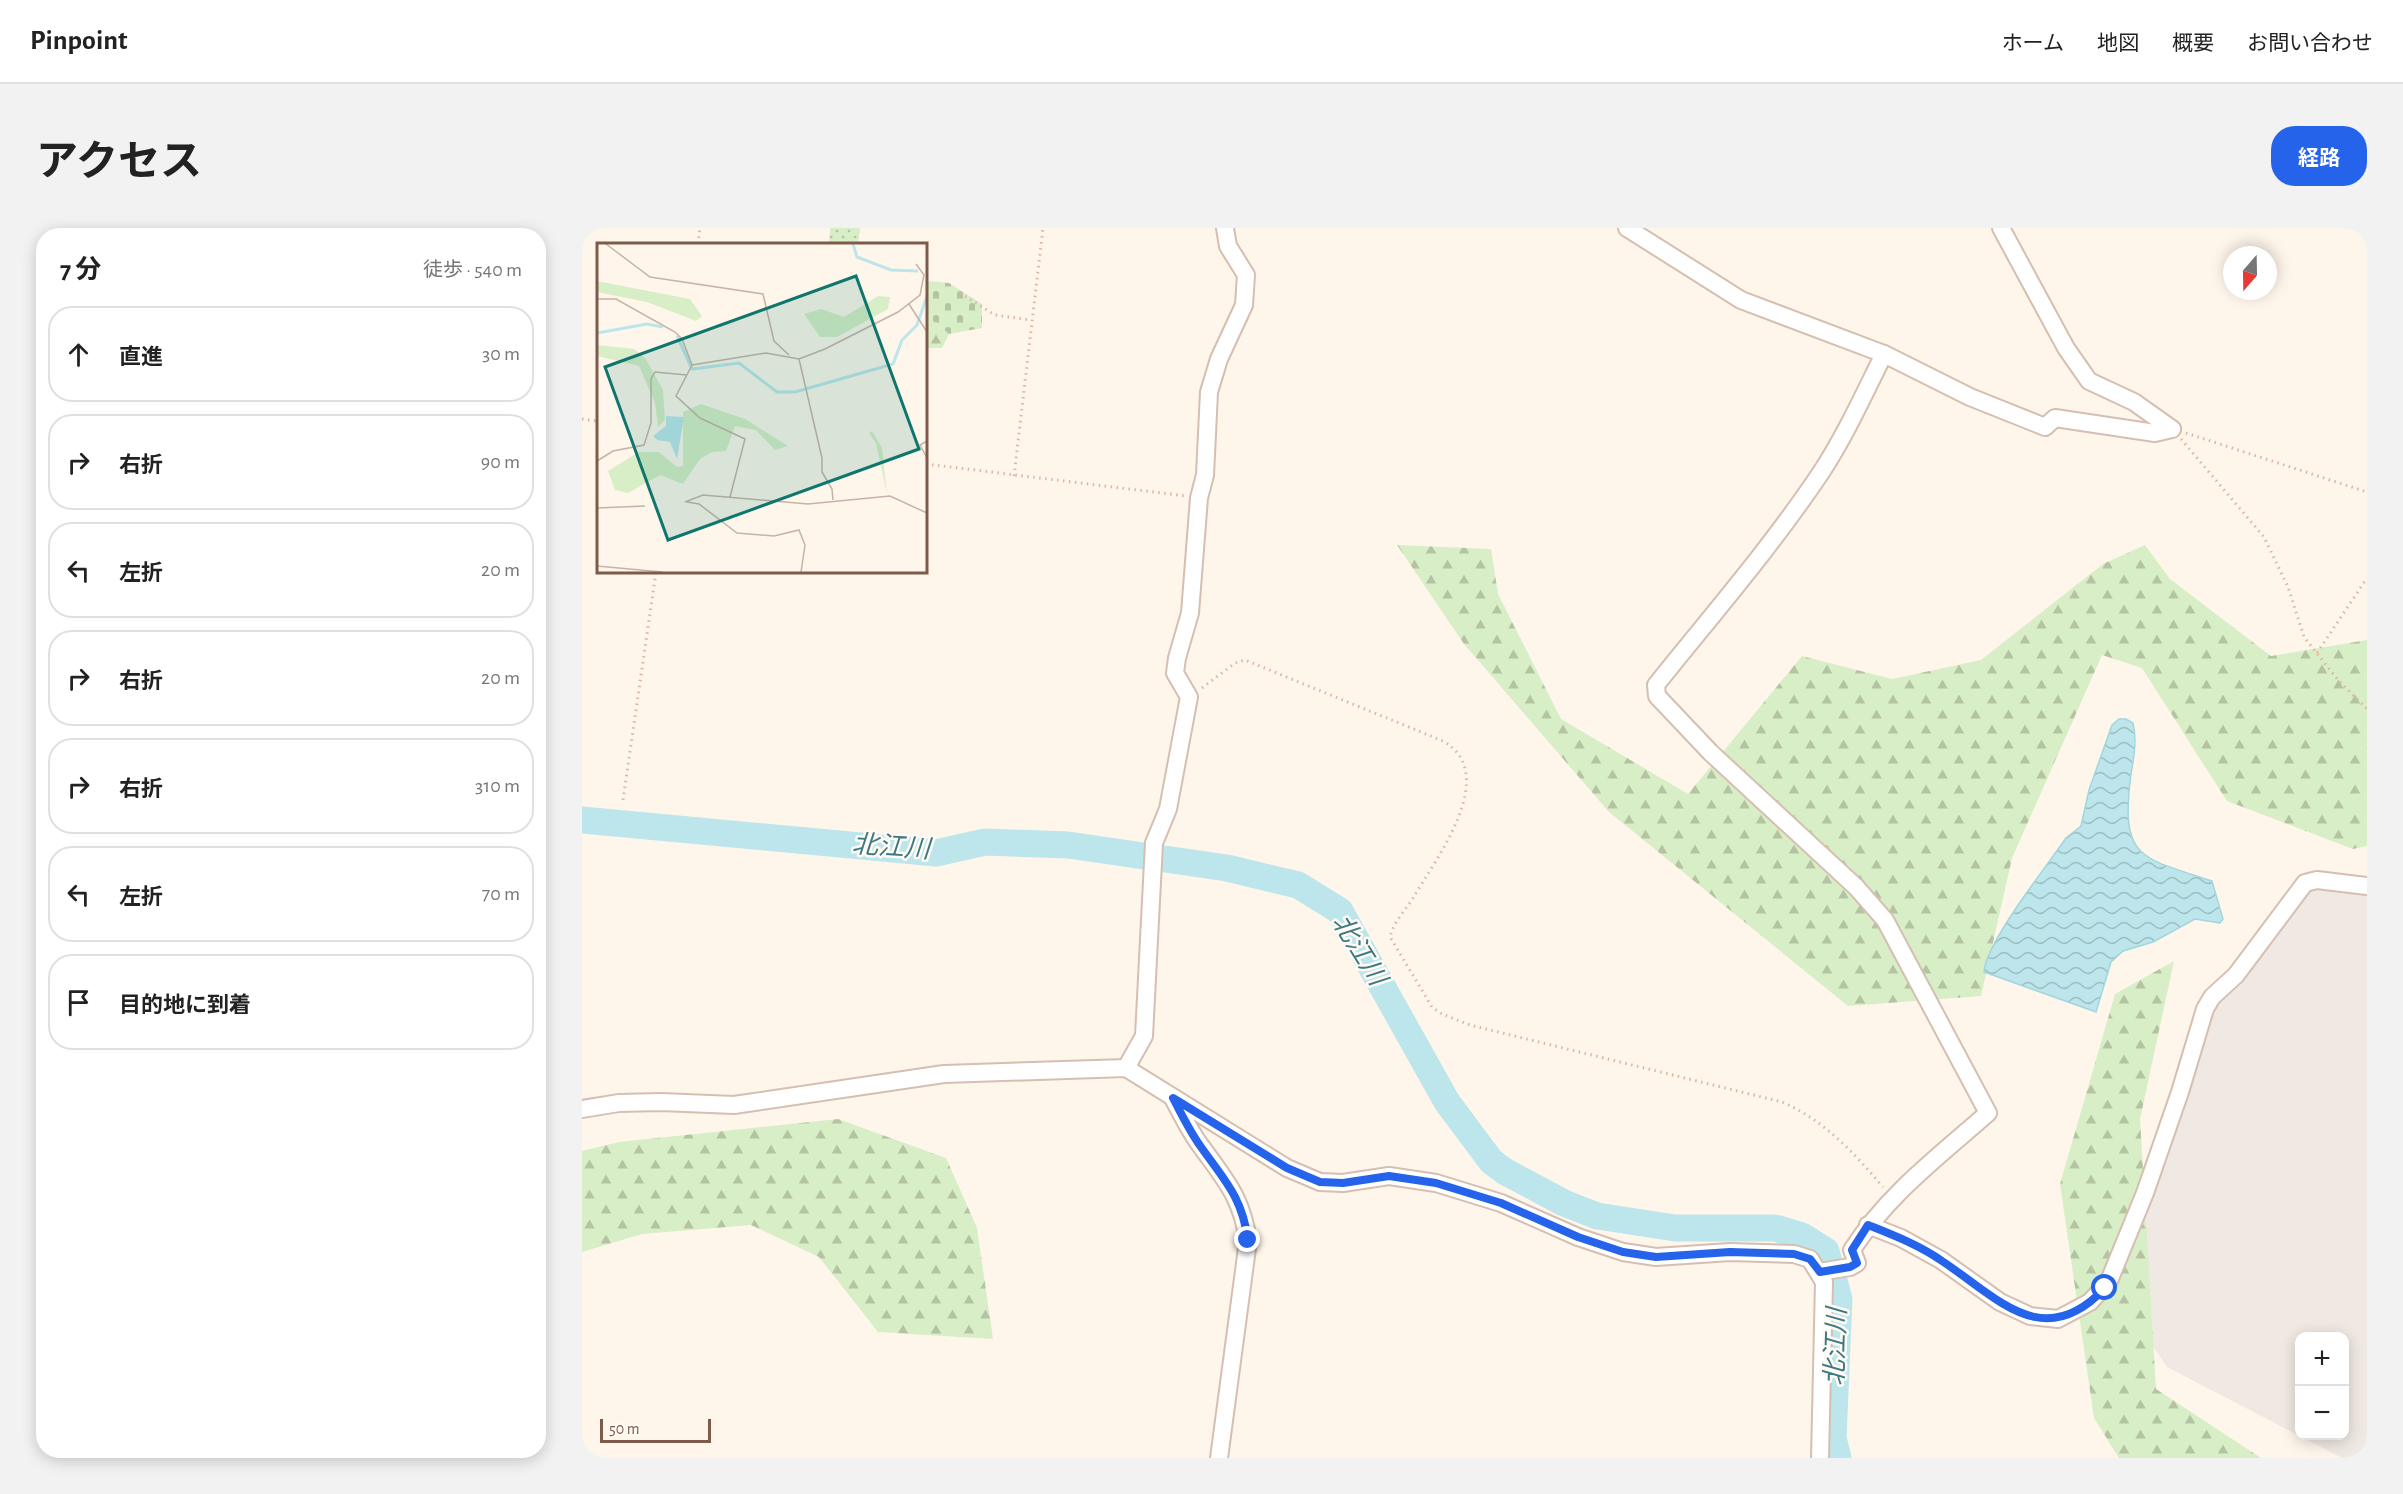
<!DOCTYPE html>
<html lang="ja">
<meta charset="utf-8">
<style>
:root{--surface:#fff;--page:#f2f2f2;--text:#222;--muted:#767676;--line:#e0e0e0;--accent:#2563eb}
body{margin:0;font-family:"Alegreya Sans","Noto Sans JP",sans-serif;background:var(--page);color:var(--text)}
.controls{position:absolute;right:18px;bottom:18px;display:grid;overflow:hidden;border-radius:12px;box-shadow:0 3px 15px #0003}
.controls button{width:54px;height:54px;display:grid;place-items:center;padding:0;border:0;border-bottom:2px solid var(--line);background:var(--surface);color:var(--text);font:30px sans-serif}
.compass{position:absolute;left:1641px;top:18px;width:54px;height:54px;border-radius:50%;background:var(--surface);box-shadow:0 3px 15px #0003;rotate:200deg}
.scale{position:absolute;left:18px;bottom:15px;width:111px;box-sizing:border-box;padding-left:6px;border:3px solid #7d5a4a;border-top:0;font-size:16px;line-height:21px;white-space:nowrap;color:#7d5a4a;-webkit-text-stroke:4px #fffaf3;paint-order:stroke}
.stop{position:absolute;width:18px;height:18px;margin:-14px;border:4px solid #2563eb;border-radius:50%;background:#fff}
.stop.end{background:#2563eb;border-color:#fff;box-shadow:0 2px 6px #0008}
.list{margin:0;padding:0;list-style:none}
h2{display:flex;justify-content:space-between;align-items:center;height:78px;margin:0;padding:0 24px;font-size:26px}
h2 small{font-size:20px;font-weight:400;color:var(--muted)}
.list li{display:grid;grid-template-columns:39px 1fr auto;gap:18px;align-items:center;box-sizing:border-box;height:96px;margin:0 12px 12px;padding:0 12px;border:2px solid var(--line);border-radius:24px}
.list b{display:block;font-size:22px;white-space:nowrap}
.list em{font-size:20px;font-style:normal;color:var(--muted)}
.icon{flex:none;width:33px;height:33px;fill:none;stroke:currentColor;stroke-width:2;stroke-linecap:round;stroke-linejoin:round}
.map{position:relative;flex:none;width:1785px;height:1230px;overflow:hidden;border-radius:24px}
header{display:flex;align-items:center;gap:36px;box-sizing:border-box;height:84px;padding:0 30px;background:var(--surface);border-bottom:2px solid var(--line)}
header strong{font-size:28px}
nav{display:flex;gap:33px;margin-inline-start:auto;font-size:21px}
.intro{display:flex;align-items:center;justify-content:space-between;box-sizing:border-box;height:144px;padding:0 36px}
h1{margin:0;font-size:42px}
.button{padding:15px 27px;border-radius:24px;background:var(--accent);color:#fff;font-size:21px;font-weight:700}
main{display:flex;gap:36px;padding:0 36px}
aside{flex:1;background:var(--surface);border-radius:24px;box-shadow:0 3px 15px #0003}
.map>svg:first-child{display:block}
</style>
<header>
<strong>Pinpoint</strong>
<nav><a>ホーム</a><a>地図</a><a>概要</a><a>お問い合わせ</a></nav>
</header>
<div class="intro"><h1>アクセス</h1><a class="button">経路</a></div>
<main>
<aside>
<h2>7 分<small>徒歩 · 540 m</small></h2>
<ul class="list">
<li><svg class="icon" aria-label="ahead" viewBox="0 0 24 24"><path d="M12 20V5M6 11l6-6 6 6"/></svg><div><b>直進</b></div><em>30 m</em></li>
<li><svg class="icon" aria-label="right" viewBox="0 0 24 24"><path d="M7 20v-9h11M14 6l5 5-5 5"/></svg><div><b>右折</b></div><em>90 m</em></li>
<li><svg class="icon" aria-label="left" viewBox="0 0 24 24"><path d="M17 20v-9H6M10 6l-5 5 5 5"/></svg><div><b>左折</b></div><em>20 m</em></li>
<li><svg class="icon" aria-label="right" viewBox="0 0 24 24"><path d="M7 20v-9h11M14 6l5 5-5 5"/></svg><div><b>右折</b></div><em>20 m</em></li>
<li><svg class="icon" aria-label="right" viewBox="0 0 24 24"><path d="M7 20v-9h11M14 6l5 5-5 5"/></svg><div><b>右折</b></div><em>310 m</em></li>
<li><svg class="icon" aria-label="left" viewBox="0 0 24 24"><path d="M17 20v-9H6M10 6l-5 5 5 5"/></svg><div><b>左折</b></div><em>70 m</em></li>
<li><svg class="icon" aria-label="arrive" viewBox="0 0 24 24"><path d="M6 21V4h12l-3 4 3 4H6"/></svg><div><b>目的地に到着</b></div></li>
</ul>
</aside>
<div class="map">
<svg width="1785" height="1230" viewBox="0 0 1785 1230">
<defs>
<pattern id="grass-dots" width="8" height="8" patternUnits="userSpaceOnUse" patternTransform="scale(1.5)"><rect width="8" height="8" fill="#d8eec6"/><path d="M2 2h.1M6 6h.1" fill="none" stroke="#b4c4a3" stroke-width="1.8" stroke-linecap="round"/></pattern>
<pattern id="forest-firs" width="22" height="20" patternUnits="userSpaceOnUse" patternTransform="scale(1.5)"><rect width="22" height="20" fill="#d8eec6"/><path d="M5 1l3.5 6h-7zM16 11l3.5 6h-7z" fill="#b4c4a3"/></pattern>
<pattern id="cemetery-stones" width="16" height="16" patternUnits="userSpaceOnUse" patternTransform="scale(1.5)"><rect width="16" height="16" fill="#d8eec6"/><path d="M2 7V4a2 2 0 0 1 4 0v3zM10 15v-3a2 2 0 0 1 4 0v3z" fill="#b4c4a3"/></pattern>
<pattern id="water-waves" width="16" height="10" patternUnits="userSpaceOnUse" patternTransform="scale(1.5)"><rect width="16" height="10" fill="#bce6eb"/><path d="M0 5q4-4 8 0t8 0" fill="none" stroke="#9ebdc0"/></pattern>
</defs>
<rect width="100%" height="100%" fill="#fef6eb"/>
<path fill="#f0e9e3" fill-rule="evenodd" d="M1785 658V1230H1760L1585 1139 1527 1053 1621 788 1718 660ZM1718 1108H1762V1208H1718Z"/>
<path fill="url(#grass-dots)" d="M248 0H278L276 16H247Z"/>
<g fill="url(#forest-firs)">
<path d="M344 67 345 88 367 106 360 120H344Z"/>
<path d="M815 317 909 321 916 366 979 491 1106 566 1220 428 1310 451 1399 432 1521 336 1563 317 1588 351 1689 428 1785 412V618L1771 621 1645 573 1560 440 1520 427 1430 630 1399 768 1266 778 1027 584 882 416Z"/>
<path d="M1592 733 1558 891 1574 1161 1679 1230H1537L1512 1190 1478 956 1533 766Z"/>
<path d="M256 891 364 930 395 1000 411 1111 296 1104 237 1029 169 997 60 1006 0 1024V923L37 914Z"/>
</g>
<path fill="url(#cemetery-stones)" d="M345 53 367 55 400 76V100L367 106 345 88Z"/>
<path fill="url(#water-waves)" stroke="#a1d6de" stroke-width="1.5" d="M1537 491H1544L1551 495C1555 513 1552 528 1549 546 1538 631 1557 629 1630 653L1641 691 1638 695 1613 691 1571 714 1541 723 1529 734 1514 784 1402 744C1404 714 1465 638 1484 610L1499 598 1507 562 1530 497Z"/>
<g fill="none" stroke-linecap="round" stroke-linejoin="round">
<path stroke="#bce6eb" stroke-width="27" d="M0 592 354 625 403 614 486 617 645 640 716 657 758 683 865 874 909 933 922 943 982 975 1015 988 1093 1000H1193L1220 1008 1244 1023 1257 1071 1251 1210 1256 1230"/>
<defs>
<g id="minor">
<path d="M1045 0 1159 72 1302 126 1388 169 1463 199 1473 190 1573 205 1590 201"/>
<path d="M1419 0 1484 120 1507 153 1552 174 1590 201"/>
<path d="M544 840 562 808 572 615 586 581 607 469 593 445 595 430 608 385 617 270 623 247 627 164 637 131 662 77 664 47 646 18 643 0"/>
<path d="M592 872C601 889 609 906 621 921 645 954 660 971 666 1013L637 1230"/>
<path d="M0 881 37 875 79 874 152 877 362 846 544 840 705 940 738 954 761 955 807 948 854 955 919 975 996 1009 1041 1024 1074 1029 1148 1024 1212 1026 1228 1031 1242 1054 1238 1230"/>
<path d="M1286 997 1319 1010 1359 1032 1418 1074 1448 1088 1476 1091 1508 1074 1527 1053 1563 965 1598 864 1623 781 1630 769 1654 747 1723 655 1735 652 1785 658"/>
<path d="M1238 1044 1268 1039 1275 1035 1270 1022C1305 967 1357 928 1406 885L1303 692 1274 659 1129 525 1075 468 1074 457C1130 387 1190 318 1240 243 1264 206 1282 166 1302 126"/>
</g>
</defs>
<use href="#minor" stroke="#d5bfb1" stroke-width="20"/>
<g stroke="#ddb6a1" stroke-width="3" stroke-dasharray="1.5 4.5" stroke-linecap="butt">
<path d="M116 16 118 0"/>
<path d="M378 65 413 87 449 92"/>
<path d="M0 191 16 193"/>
<path d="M1604 205 1785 264"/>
<path d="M1599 211 1682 309 1706 359 1722 409 1756 452 1785 481"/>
<path d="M344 236 604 268"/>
<path d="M432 248 461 0"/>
<path d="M1735 425 1785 350"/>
<path d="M620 460 653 435 663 432 861 513C919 546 854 631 831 670 823 683 812 693 808 709L850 779 860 786 888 797 1200 874C1242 892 1271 924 1301 959"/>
<path d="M41 572 74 344"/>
</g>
<use href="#minor" stroke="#fff" stroke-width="16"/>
</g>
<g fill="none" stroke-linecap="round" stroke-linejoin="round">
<path stroke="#2563eb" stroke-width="8" d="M666 1012C660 969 643 953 619 919 608 904 600 887 591 870L705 940 738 954 761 955 807 948 854 955 919 975 996 1009 1041 1024 1074 1029 1148 1024 1212 1026 1228 1031 1238 1044 1268 1039 1275 1035 1270 1022 1286 997C1311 1007 1337 1017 1360 1033 1415 1069 1461 1126 1523 1060"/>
</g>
<g text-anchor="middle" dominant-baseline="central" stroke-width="5" stroke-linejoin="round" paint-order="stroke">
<g font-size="26" font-style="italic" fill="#3b7983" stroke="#fffaf3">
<text transform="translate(309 619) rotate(4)">北江川</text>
<text transform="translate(777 722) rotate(58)">北江川</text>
<text transform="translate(1254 1119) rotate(-88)">北江川</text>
</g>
</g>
<g transform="translate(15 15)">
<rect width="330" height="330" fill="#fef6eb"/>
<path d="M275 188 285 205 290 251 279 200 272 190Z" fill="#d8eec6"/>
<path d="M0 38 93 56 105 73 99 78 50 59 0 49ZM281 53 293 54 291 66 240 94H223L207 71 224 66 247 74ZM0 102 37 106 49 116 66 147 68 177 61 184 58 160 42 123 0 113ZM104 161 148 176 191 203 178 207 159 187 138 183 129 208 115 209 103 216 86 241 63 232 31 250 18 247 11 228 42 209H62L80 224 86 223V169Z" fill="#d8eec6"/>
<path d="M69 173 87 174 80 216 73 199 60 197 56 193 69 183Z" fill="#bce6eb"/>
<path fill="none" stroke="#bce6eb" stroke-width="3" d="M256 1 260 14 294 27 321 28M0 90 50 81 66 84M80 93 95 126 142 120 180 149H198L296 121 305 97 320 82 330 53"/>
<path fill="none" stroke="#c6b3a6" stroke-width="1.5" d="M9 1 53 34 166 51 177 98 192 112M0 56H19L78 89 85 96 95 122M312 61 330 89M202 116 225 215V229L235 246 236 257M95 122 169 110 202 116 228 106 301 69 323 52 327 32 319 21M95 122 79 153 103 175 148 196 133 254M330 198 323 202 330 215M0 218 16 208 47 202 54 180V136L58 129 90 132M88 259 106 252 211 261 293 253 330 270M90 259 102 261 140 290 177 293 202 287 208 302 204 329M0 265 48 263M0 323 65 329"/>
<path fill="#0f766e" fill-opacity="0.15" stroke="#0f766e" stroke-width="3" d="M259 33 322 206 71 297 8 124Z"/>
<rect width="330" height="330" fill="none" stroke="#7d5a4a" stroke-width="3"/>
</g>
</svg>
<div class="controls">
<button>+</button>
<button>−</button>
</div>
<svg class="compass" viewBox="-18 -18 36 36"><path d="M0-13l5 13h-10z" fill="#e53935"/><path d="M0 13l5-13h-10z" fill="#767676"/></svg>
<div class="scale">50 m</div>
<div class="stop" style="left:1523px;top:1060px"></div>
<div class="stop end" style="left:666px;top:1012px"></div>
</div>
</main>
